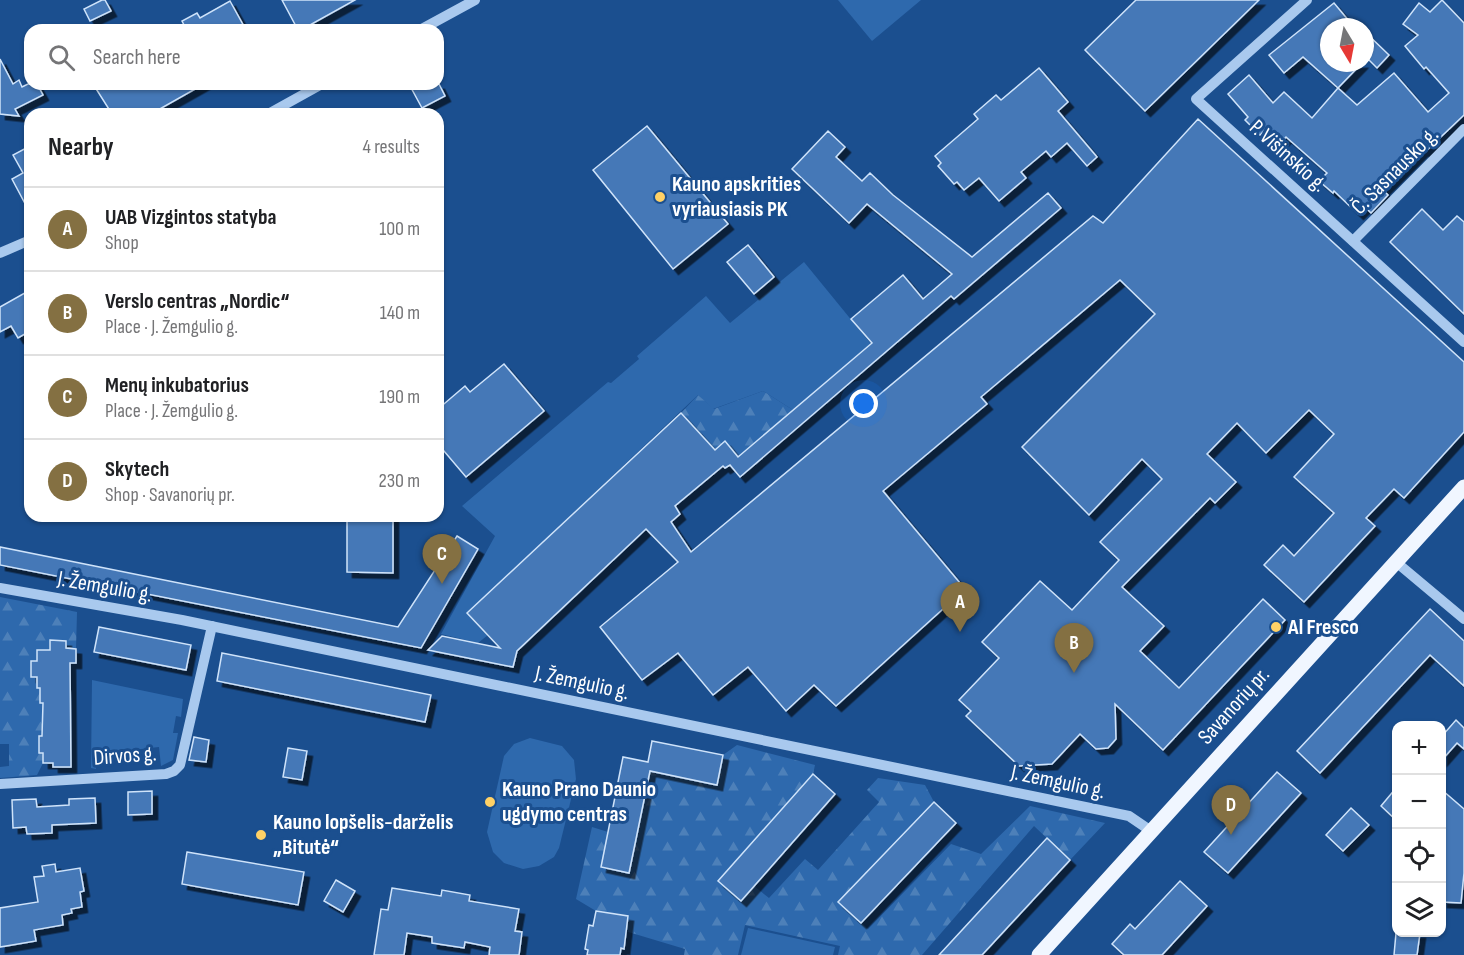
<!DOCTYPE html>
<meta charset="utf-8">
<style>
:root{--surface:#fff;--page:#f6f6f6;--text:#202124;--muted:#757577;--line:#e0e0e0;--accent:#847042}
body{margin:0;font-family:"Sofia Sans Condensed",sans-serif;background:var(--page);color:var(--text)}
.controls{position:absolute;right:18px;bottom:18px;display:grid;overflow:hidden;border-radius:12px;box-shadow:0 2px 4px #0004}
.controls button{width:54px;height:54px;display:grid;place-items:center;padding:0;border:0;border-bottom:2px solid var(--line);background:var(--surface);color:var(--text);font:30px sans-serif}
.compass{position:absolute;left:1320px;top:18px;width:54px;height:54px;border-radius:50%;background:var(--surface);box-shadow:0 2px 4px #0004;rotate:170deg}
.you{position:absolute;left:864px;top:404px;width:21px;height:21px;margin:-15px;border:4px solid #fff;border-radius:50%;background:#1a73e8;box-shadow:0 0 0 9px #1a73e833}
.badge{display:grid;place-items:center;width:39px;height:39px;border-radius:50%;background:var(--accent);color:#fff;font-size:20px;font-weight:700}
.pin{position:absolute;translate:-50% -50px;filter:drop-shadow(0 2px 3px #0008)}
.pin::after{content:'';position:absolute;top:32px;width:21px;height:18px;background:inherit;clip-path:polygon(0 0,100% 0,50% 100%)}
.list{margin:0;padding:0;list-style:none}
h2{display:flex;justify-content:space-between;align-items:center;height:78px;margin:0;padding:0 24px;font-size:26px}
h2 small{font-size:20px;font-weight:400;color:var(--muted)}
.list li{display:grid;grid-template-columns:39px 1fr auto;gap:18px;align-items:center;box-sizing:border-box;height:84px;padding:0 24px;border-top:2px solid var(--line)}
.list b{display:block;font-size:22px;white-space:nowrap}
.list p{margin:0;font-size:20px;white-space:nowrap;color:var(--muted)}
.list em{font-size:20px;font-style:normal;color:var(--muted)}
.icon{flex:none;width:33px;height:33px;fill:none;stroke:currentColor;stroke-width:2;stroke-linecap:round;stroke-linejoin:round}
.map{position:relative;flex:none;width:1464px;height:955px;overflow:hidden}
.search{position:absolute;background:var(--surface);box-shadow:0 2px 4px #0004;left:24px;top:24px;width:420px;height:66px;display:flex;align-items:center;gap:15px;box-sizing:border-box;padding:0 21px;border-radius:18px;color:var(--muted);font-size:22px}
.panel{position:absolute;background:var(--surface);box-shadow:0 2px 4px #0004;left:24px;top:108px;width:420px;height:414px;border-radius:18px}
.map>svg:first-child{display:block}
</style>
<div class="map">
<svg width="1464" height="955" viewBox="0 0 1464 955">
<defs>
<pattern id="forest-firs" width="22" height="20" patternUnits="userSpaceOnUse" patternTransform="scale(1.5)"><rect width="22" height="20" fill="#2e69ad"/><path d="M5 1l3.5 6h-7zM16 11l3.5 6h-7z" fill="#4d80b9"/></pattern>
<filter id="shadow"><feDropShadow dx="5.5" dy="5.5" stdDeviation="0" flood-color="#0009"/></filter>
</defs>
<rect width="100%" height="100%" fill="#1b4f8f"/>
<g fill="#2e69ad">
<path d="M838 0H921L872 41Z"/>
<path d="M804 262 871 344 793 410 763 391 713 409 698 395 467 613 488 635 478 643 441 634 495 536 462 506 608 382 611 383 639 359 637 356 706 296 730 323Z"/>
<path d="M92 680 183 699 181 717 176 716 173 733H178L173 760 161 766 159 747 97 754 96 769 91 768Z"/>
<path d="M530 738 562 746 574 760 576 779 559 848 554 857 539 866 523 869 504 863 493 852 487 832 504 756 514 744Z"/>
<path d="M748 928 835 947 833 955H741Z"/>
</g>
<g fill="url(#forest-firs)">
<path d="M763 391 793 410 738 457 725 442 715 450 681 413 698 395 714 409Z"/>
<path d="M0 597 77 612 76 649 66 648V641L50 640 49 650H37V661H31V676L37 677V687L40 688V702L43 703 42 736 39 737V753H43V763L37 775 0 778V767L9 766V744H0Z"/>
<path d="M737 745 815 765 813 774 754 886 769 898 805 859 818 870 879 802 867 790 878 778 925 785 934 802 839 901 868 929 951 844 981 854 1030 806 1105 823 1070 860 1034 826 922 955H838L840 946 745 925 738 955H684L685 949 625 931 628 915 596 911 576 899 592 827 608 832 601 867 629 873 650 771 717 785 723 755Z"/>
</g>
<g fill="#4478b7" stroke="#cfe3fa" stroke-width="1.5" filter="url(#shadow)">
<path d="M102 0H105L111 11 90 21 84 9Z"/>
<path d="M282 0H355L301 30H298Z"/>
<path d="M1136 0H1259L1145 111 1085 50Z"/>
<path d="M1442 0 1464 23V115L1425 152 1423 150 1383 190 1388 195 1371 213 1365 207 1358 214 1334 191 1333 193 1319 181 1327 173 1286 137 1280 144 1265 130 1260 135 1245 120 1248 117 1228 94 1249 75 1273 103 1284 92 1312 118 1338 88 1303 57 1284 73 1269 55 1334 3 1354 27H1329V63H1362L1338 88 1357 105 1394 73 1428 112 1449 93 1426 67 1424 69 1405 46 1418 35 1403 24 1419 3 1430 12Z"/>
<path d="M230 1 246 30H180L185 27 182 21 197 13 200 18Z"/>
<path d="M1365 32 1389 55 1377 68 1365 56Z"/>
<path d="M0 59 13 84 19 80 22 87 28 84H37L43 95 15 109 19 116 0 114Z"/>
<path d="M1039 68 1068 102 1058 111 1097 157 1087 166 1067 143 1051 157 1046 151 1021 172 1026 178 999 201 979 178 964 190 957 182 954 184 938 166 941 163 935 156 978 119 974 114 996 95 1001 100Z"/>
<path d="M93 84H204L151 114H112Z"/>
<path d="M409 84H439L445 96 422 108Z"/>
<path d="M1198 119 1464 362V432L1404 498 1394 489 1366 518 1375 526 1304 602 1264 565 1283 545 1294 556 1334 513 1294 477 1334 434 1309 410 1266 453 1237 423 1207 454 1236 482 1215 503 1210 498 1122 587 1164 626 1140 651 1179 688 1263 599 1285 620 1163 750 1115 704 1116 739 1108 748 1096 749 1080 734 1052 764 1019 766 966 716 971 711 959 700 999 658 982 642 1040 581 1072 610 1119 560 1100 542 1162 479 1142 459 1089 515 1022 447 1155 314 1120 280 981 397 987 404 883 491 965 589 836 706 814 685 786 711 748 667 713 695 678 653 642 680 600 627 678 562 646 529 517 651 513 667 428 650 442 636 500 648 467 613 681 413 715 450 725 441 738 457 872 343 851 319 903 275 923 299 952 274 867 204 849 223 792 169 828 131 845 147 836 157 862 181 870 173 893 195 972 257 1048 193 1061 208 954 299 951 296 740 477 730 465 725 468 723 466 675 506 680 514 671 522 691 552 1093 216 1103 223Z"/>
<path d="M647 126 728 224 673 269 593 170Z"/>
<path d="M30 146V213L12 179 23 173 13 155Z"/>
<path d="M1422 209 1443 230 1457 216 1464 222V314L1390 242Z"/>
<path d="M748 245 774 277 754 294 727 262Z"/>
<path d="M30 290V331L18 338 11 326 0 332V307Z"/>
<path d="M504 364 544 411 466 477 438 444V409L465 386 470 392Z"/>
<path d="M347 516H393V573L347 572Z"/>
<path d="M457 536 478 549 421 648 0 565V547L398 627Z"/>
<path d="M1430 609 1464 641V686L1430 655 1320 773 1297 751Z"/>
<path d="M99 627 191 645 186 670 94 652Z"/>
<path d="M50 640 66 641V648L76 649V663H70L71 767H53V763H43V753H39V736H42L43 703H40V688H37V677H31V661H37V650H50Z"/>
<path d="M222 653 431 695 425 722 217 681Z"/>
<path d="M1456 720 1464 728V749L1457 743 1442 760V736Z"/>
<path d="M194 737 209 740 206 762 189 760Z"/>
<path d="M652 741 723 755 717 785 650 771 629 873 601 867 623 757 648 762Z"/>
<path d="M288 748 307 751 302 780 283 777Z"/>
<path d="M1277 772 1301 793 1228 873 1204 852Z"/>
<path d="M813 774 835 794 741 901 718 881Z"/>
<path d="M1396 788V820L1381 806Z"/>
<path d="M1442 790 1464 809V873L1461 903 1442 902Z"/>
<path d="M152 791V814L128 815V792Z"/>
<path d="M95 798 96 823 52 825V833L27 834 26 827 13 828 12 800 36 799 37 807 69 805V799Z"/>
<path d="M934 802 956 823 861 923 838 902Z"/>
<path d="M1351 808 1369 825 1343 851 1326 835Z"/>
<path d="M1047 838 1070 860 982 955H939Z"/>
<path d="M187 852 304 872 298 905 182 884Z"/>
<path d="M55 864 56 872 80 868 84 891 80 892 82 907 71 909 72 913 62 915 63 925 34 930 36 941 0 947V908L38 902 34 877 44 876 42 866Z"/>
<path d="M336 880 355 891 343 912 324 901Z"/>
<path d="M1180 881 1207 906 1162 955H1124L1112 944 1130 924 1135 929Z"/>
<path d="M392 888 441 896 442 890 470 895 469 901 519 909 515 931 522 932 519 955H489L490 947 465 942 464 948 432 943V937L407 933 404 955H374L381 909 388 910Z"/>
<path d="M596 911 628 916 624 949 621 948 620 955H587L588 950 585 949 589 925 593 926Z"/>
<path d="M1396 933H1420L1417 955H1394Z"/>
</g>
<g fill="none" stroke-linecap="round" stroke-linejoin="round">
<g stroke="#a9c9ee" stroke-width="10">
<path d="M1307 0 1196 99 1464 342"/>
<path d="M420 30 475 0"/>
<path d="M268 114 322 84"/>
<path d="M1353 241 1464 129"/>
<path d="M0 253 30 240"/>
<path d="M1396 562 1464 619"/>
<path d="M0 588 182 620 1129 816 1151 831"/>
<path d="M0 784 166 774 174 771 180 765 212 626"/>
</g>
<path stroke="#f0f6ff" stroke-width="15" d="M1039 955 1464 487"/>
</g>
<g fill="#ffd166" stroke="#1b4f8f" stroke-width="2">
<circle cx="660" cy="197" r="6"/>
<circle cx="1276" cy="627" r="6"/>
<circle cx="490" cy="802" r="6"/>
<circle cx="261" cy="835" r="6"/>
</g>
<g text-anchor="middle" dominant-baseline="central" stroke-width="6" stroke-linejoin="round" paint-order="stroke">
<g font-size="22" fill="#fff" stroke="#1b4f8f">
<text transform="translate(1288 156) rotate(42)">P. Višinskio g.</text>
<text transform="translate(1395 171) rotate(-45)">Č. Sasnausko g.</text>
<text transform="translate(105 587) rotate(10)">J. Žemgulio g.</text>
<text transform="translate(582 683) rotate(12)">J. Žemgulio g.</text>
<text transform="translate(1234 706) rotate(-48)">Savanorių pr.</text>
<text transform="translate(125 756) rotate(-4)">Dirvos g.</text>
<text transform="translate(1058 782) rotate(12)">J. Žemgulio g.</text>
</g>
<g font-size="22" font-weight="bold" fill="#fff" stroke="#1b4f8f" text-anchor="start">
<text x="672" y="184">Kauno apskrities<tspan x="672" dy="25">vyriausiasis PK</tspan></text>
<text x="1288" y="627">Al Fresco</text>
<text x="502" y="789">Kauno Prano Daunio<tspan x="502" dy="25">ugdymo centras</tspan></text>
<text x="273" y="822">Kauno lopšelis-darželis<tspan x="273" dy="25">„Bitutė“</tspan></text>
</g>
</g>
</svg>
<div class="controls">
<button>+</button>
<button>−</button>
<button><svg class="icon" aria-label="locate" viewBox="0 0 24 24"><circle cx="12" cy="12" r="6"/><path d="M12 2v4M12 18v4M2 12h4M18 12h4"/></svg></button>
<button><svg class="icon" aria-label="layers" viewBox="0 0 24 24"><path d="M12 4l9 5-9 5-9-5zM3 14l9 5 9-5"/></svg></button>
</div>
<svg class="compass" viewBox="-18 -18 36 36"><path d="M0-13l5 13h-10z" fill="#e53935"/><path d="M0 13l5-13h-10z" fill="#757577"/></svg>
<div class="you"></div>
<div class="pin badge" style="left:960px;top:632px">A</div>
<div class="pin badge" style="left:1074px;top:673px">B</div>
<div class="pin badge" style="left:442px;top:584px">C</div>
<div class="pin badge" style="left:1231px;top:835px">D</div>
<div class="search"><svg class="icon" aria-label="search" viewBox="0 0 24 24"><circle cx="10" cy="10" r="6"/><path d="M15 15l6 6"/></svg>Search here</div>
<section class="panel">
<h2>Nearby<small>4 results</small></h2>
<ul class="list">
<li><span class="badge">A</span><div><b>UAB Vizgintos statyba</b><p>Shop</p></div><em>100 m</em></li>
<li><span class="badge">B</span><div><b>Verslo centras „Nordic“</b><p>Place · J. Žemgulio g.</p></div><em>140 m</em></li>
<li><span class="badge">C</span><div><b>Menų inkubatorius</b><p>Place · J. Žemgulio g.</p></div><em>190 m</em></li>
<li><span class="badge">D</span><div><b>Skytech</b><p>Shop · Savanorių pr.</p></div><em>230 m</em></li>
</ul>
</section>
</div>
